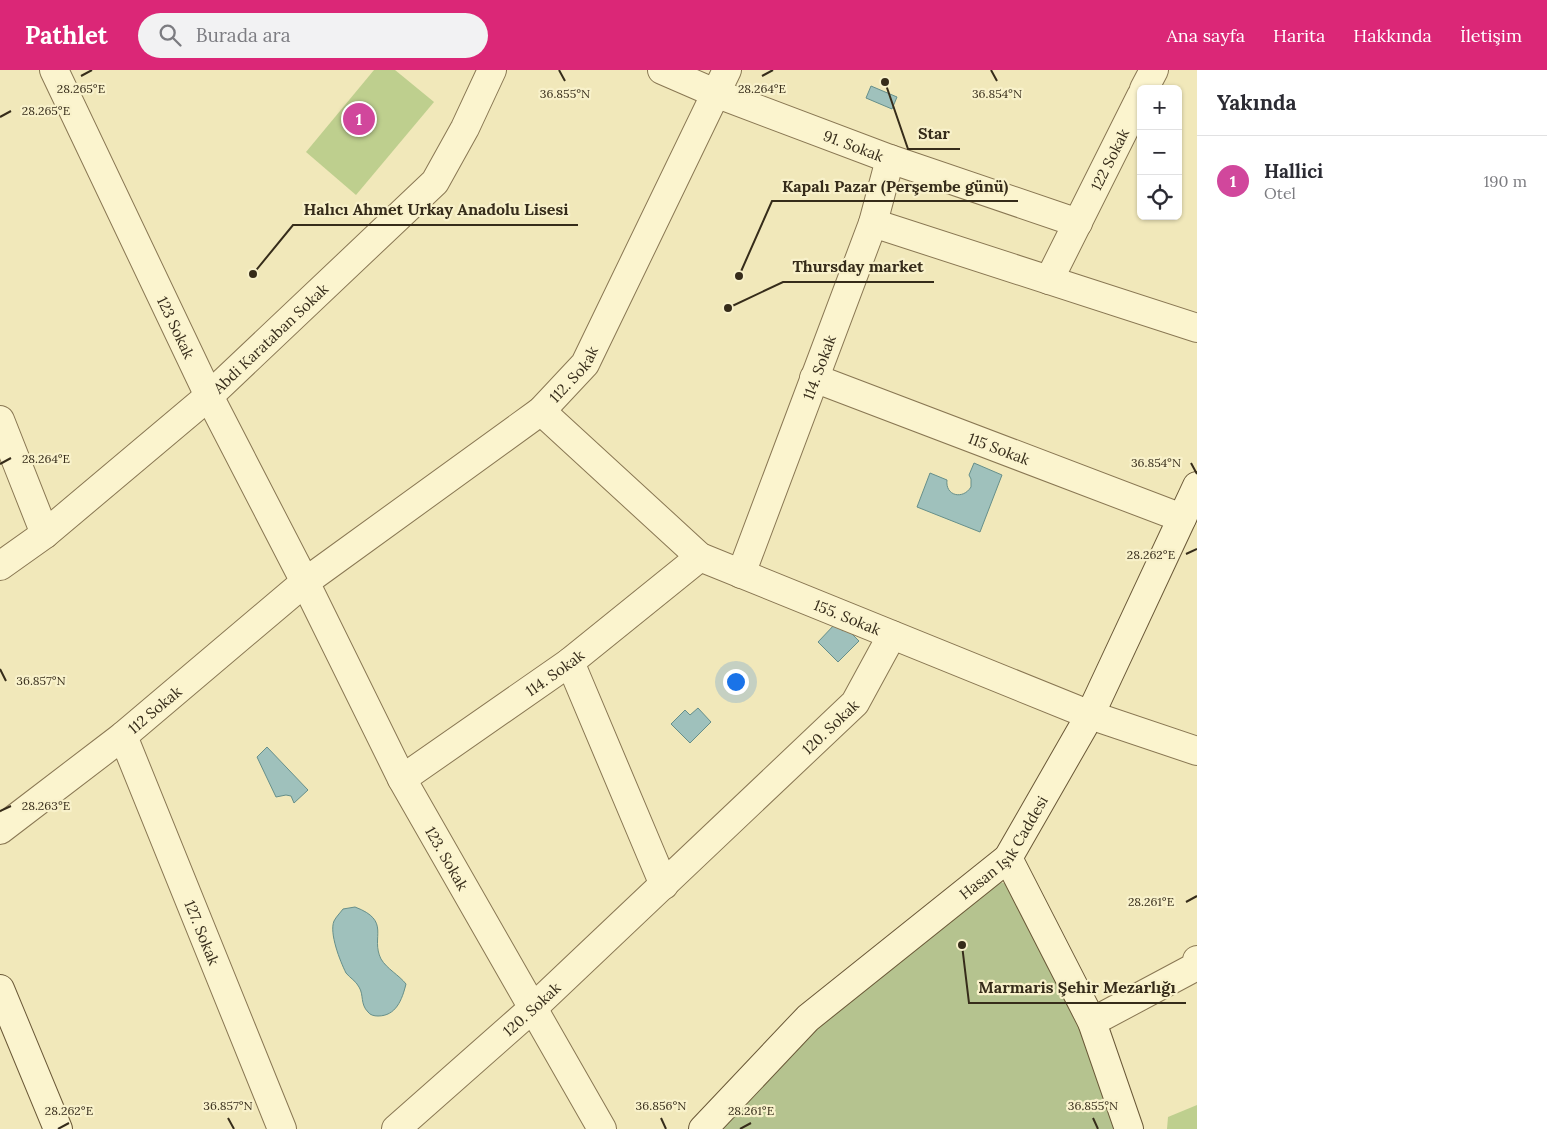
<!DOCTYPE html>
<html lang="tr">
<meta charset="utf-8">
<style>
:root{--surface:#fff;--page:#f2f2f3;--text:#2b2b33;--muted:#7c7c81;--line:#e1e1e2;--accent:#db2777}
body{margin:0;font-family:Lora,serif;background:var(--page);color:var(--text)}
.controls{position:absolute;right:15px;top:15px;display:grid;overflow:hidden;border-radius:8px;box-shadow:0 1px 4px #0004}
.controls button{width:45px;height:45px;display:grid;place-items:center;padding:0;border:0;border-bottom:1px solid var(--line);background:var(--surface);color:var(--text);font:25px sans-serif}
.you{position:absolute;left:735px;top:611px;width:18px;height:18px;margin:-12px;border:4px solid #fff;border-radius:50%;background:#1a73e8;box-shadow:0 0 0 8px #1a73e833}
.badge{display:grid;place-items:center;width:32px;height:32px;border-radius:50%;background:var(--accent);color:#fff;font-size:16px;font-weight:700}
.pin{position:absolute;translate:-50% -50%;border:2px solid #fff;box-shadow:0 1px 5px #0006}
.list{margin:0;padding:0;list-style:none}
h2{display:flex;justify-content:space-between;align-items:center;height:65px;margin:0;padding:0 20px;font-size:21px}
h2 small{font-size:16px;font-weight:400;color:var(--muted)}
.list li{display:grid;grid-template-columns:32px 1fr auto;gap:15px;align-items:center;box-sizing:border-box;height:90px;padding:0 20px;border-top:1px solid var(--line)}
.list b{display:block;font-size:19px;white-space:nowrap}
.list p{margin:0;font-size:16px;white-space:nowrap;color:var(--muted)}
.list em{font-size:16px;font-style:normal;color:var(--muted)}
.icon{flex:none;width:28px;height:28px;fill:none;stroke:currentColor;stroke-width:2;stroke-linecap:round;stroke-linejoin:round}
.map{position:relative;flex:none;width:1197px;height:1059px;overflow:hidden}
header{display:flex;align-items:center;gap:30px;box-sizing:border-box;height:70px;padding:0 25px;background:var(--accent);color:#fff}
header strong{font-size:24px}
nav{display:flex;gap:28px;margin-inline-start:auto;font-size:18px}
.search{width:350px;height:45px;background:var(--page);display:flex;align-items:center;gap:12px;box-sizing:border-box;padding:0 18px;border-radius:28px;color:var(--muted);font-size:19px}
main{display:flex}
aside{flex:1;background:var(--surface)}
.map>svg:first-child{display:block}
</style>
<header>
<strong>Pathlet</strong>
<div class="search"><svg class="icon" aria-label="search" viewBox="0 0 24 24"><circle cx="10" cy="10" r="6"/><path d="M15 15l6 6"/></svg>Burada ara</div>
<nav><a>Ana sayfa</a><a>Harita</a><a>Hakkında</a><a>İletişim</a></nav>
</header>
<main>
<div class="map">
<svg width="1197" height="1059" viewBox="0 0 1197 1059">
<rect width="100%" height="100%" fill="#f1e8ba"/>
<g fill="#becf8e">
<path d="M374 0H395L434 32 356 125 306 82Z"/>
<path d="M1197 1035V1059H1167L1168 1047Z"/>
</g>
<path fill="#b5c38f" d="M966 804 1017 816 1128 1059H691Z"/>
<g fill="#9fc1bc" stroke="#668f8a">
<path d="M871 16 897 27 892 39 866 28Z"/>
<path d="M974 393 1002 405 980 462 917 437 930 403 947 410C945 426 963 430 971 417V409L969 405Z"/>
<path d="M835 554 843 561 846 558 859 571 838 592 818 572Z"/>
<path d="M698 638 711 652 690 673 671 654 685 640 690 645Z"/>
<path d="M267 677 308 720 294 733 291 726 286 725 276 727 257 687Z"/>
<path d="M355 837C392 851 370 867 381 889 387 899 399 905 406 914 402 930 396 946 378 946 374 946 370 945 368 942 360 934 364 925 359 917 356 911 350 908 346 903 340 891 329 863 334 851 336 847 340 843 343 839Z"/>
</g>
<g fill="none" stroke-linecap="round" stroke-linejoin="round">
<defs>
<g id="street">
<path id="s1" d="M54 0 209 326 305 512 402 709 602 1059"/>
<path id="s2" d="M662 0 715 23 890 89 1078 153"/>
<path d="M1144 19 1154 0"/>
<path d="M873 153 1197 258"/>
<path id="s3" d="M1049 210 1141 26"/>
<path id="s4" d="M814 308 1182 448"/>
<path id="s5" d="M541 341 700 487 1090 645 1197 681"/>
<path d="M0 350 45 464"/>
<path id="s6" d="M0 496 45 464 209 326 435 112 465 58 492 0"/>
<path id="s7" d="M741 504 873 153 890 89"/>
<path d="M570 592 664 815"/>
<path id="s8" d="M123 666 282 1059"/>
<path id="s9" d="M402 709 570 592 700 487"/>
<path id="s10" d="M0 760 123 666 305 512 541 341 585 294 727 0"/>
<path d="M1092 952 1195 897 1197 890"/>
<path id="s11" d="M396 1059 533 938 855 633 892 565"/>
</g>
<g id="secondary">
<path d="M1008 788 1092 952 1129 1059"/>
<path d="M0 919 58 1059"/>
<path id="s12" d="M703 1059 808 948 1008 788 1090 645 1197 416"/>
</g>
</defs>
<use href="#street" stroke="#897753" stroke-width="30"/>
<use href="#secondary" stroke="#6a5837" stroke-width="30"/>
<use href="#street" stroke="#fbf4ce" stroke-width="28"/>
<use href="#secondary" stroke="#fbf4ce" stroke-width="28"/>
</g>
<path fill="none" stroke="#362c1a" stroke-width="2" d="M559 0 565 11M991 0 997 11M81 6 92 0M762 6 773 0M0 47 11 41M1191 393 1197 404M0 394 11 388M1186 484 1197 479M0 599 6 611M0 741 11 736M1186 832 1197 826M228 1048 234 1059M661 1048 666 1059M1093 1048 1098 1059M58 1059 69 1053M740 1059 751 1053"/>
<g text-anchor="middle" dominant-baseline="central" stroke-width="4.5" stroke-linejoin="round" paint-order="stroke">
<g font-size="15" fill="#362c1a" stroke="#f8f1ca">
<text stroke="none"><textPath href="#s2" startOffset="206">91. Sokak</textPath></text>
<text stroke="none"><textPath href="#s3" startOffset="135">122 Sokak</textPath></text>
<text stroke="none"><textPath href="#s1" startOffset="285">123 Sokak</textPath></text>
<text stroke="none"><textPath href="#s6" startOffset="354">Abdi Karataban Sokak</textPath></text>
<text stroke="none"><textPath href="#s7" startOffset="221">114. Sokak</textPath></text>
<text stroke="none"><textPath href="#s10" startOffset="734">112. Sokak</textPath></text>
<text stroke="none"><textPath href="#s4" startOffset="198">115 Sokak</textPath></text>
<text stroke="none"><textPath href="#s5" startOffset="375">155. Sokak</textPath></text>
<text stroke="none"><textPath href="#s9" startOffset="186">114. Sokak</textPath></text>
<text stroke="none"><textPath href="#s10" startOffset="196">112 Sokak</textPath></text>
<text stroke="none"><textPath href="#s11" startOffset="592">120. Sokak</textPath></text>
<text stroke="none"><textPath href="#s12" startOffset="414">Hasan Işık Caddesi</textPath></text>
<text stroke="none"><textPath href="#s1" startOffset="881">123. Sokak</textPath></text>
<text stroke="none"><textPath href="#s8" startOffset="212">127. Sokak</textPath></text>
<text stroke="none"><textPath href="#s11" startOffset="181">120. Sokak</textPath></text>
</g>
</g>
<g font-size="12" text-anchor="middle" fill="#362c1a" stroke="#f8f1ca" stroke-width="4.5" stroke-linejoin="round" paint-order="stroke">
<text x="762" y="23">28.264°E</text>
<text x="81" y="23">28.265°E</text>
<text x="565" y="28">36.855°N</text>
<text x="997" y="28">36.854°N</text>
<text x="46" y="45">28.265°E</text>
<text x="46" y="393">28.264°E</text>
<text x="1156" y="397">36.854°N</text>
<text x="1151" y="489">28.262°E</text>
<text x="41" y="615">36.857°N</text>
<text x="46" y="740">28.263°E</text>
<text x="1151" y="836">28.261°E</text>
<text x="228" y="1040">36.857°N</text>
<text x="661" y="1040">36.856°N</text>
<text x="1093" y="1040">36.855°N</text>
<text x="69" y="1045">28.262°E</text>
<text x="751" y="1045">28.261°E</text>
</g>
<path fill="none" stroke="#362c1a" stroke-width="2" d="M885 12L908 79H960M739 206L772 131H1018M253 204L293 155H578M728 238L783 212H934M962 875L969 933H1186"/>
<g fill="#362c1a" stroke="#f8f1ca" stroke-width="2">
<circle cx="885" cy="12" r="5"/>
<circle cx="739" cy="206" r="5"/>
<circle cx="253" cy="204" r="5"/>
<circle cx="728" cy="238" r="5"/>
<circle cx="962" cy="875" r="5"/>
</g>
<g font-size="16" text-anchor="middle" font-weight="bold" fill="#362c1a" stroke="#f8f1ca" stroke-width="4.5" stroke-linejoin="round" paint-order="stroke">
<text x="934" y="69">Star</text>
<text x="895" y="122">Kapalı Pazar (Perşembe günü)</text>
<text x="436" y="145">Halıcı Ahmet Urkay Anadolu Lisesi</text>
<text x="858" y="202">Thursday market</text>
<text x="1077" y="923">Marmaris Şehir Mezarlığı</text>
</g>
</svg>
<div class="controls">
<button>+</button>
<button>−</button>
<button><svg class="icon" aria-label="locate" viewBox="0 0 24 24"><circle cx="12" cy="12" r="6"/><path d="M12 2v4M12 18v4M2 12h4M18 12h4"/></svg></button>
</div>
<div class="you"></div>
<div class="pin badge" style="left:359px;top:49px;background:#d1479c">1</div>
</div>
<aside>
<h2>Yakında<small></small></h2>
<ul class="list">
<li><span class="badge" style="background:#d1479c">1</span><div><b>Hallici</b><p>Otel</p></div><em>190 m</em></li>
</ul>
</aside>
</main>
